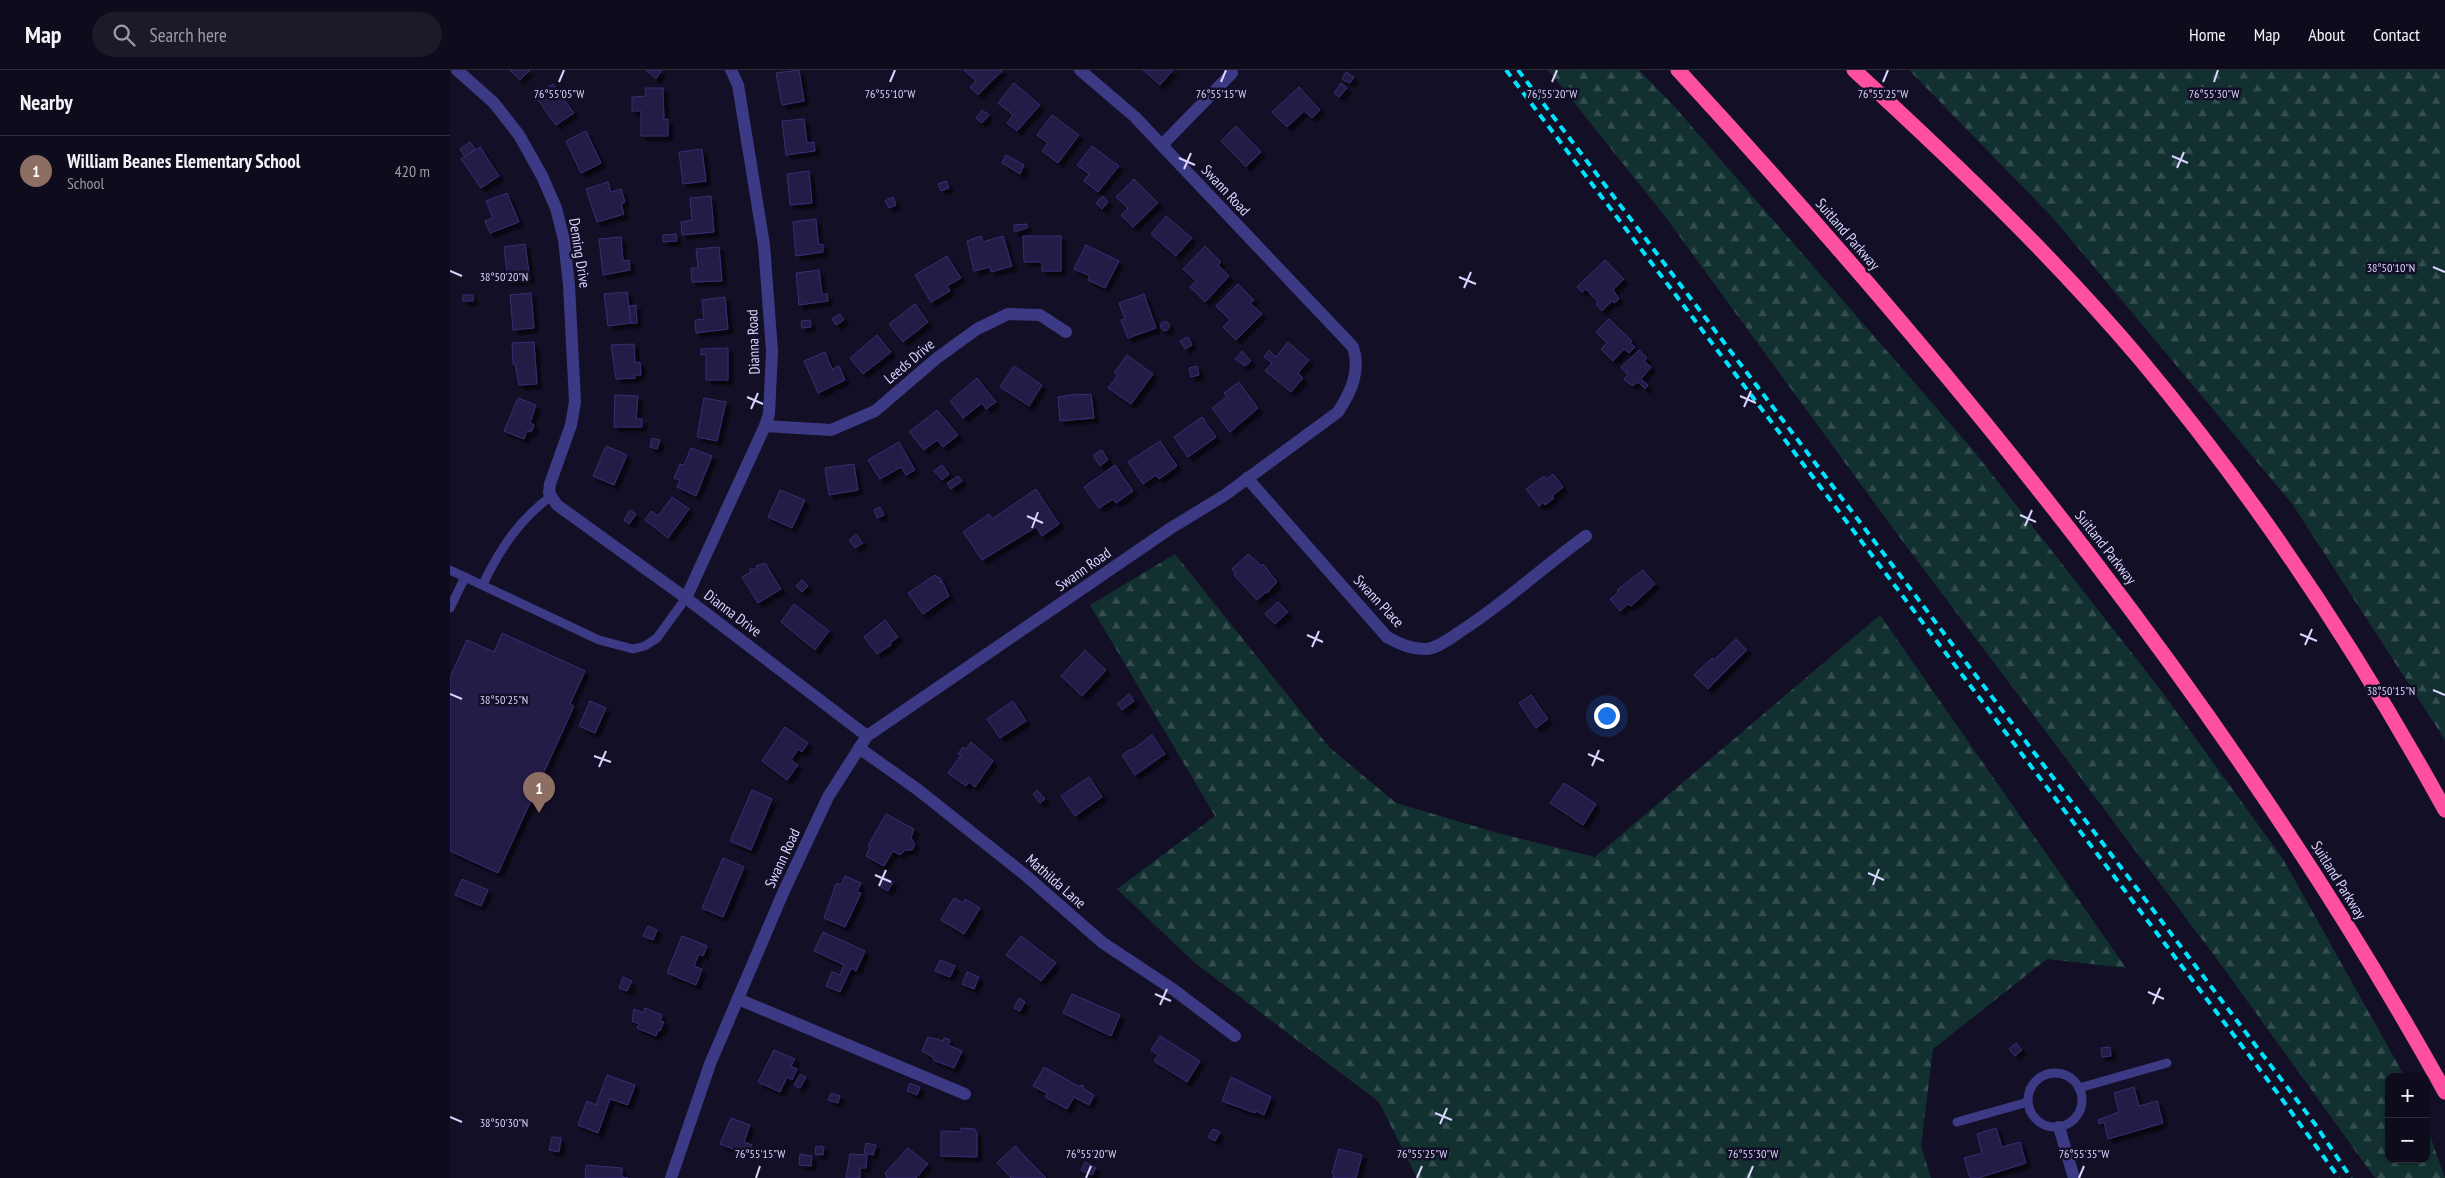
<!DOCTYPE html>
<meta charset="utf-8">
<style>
:root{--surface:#0e0b1c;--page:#1c1929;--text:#f1f3f6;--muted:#9b9ba3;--line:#2e2b3b;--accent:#00e5ff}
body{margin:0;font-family:"PT Sans Narrow",sans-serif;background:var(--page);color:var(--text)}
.controls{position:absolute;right:15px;bottom:15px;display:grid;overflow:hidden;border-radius:10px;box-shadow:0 1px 4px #0004}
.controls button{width:45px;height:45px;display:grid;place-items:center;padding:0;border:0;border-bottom:1px solid var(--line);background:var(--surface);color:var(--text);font:25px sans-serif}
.you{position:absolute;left:1156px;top:645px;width:18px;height:18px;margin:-12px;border:4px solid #fff;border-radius:50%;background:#1a73e8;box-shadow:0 0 0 8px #1a73e833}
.badge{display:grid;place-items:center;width:32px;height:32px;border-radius:50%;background:var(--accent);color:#fff;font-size:16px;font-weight:700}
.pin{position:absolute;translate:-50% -41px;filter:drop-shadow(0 1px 2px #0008)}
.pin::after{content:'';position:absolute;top:26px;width:18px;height:15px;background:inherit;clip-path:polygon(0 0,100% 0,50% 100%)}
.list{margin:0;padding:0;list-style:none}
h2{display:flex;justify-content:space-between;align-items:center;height:65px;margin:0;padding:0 20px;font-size:21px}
h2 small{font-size:16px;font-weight:400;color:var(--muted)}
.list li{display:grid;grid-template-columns:32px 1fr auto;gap:15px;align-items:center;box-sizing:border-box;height:70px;padding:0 20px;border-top:1px solid var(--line)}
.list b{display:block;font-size:19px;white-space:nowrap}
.list p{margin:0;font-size:16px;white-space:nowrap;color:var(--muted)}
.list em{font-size:16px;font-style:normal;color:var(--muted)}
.icon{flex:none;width:28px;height:28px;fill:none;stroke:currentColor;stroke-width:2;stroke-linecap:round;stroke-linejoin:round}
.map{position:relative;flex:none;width:1995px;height:1108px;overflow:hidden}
header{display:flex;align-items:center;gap:30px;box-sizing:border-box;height:70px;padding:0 25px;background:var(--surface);border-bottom:1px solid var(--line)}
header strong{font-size:24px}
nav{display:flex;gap:28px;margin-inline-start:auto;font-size:18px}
.search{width:350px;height:45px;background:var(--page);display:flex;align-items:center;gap:12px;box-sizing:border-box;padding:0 18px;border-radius:28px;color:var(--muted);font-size:19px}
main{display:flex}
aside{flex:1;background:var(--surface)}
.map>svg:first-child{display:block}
</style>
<header>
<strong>Map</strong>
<div class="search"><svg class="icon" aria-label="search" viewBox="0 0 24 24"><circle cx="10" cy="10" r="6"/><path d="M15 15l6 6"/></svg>Search here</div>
<nav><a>Home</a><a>Map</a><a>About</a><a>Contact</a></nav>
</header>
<main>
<aside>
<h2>Nearby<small></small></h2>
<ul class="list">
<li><span class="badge" style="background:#8d6e63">1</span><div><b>William Beanes Elementary School</b><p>School</p></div><em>420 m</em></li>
</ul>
</aside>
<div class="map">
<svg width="1995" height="1108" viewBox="0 0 1995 1108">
<defs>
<pattern id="forest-firs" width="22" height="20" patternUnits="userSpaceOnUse" patternTransform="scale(1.25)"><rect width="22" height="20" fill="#12302f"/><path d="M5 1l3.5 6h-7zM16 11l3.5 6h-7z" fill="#344d4e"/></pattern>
<filter id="shadow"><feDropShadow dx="4.5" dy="4.5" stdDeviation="1" flood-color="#0009"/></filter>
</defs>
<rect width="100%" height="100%" fill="#130f26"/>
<g fill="url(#forest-firs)">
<path d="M1098 0H1189L1224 36 1523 380 1710 619 1833 789 1955 1007H1939V1089H1976V1054L1995 1108H1925L1772 896 1442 457 1214 145Z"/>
<path d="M1459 0H1995V670L1843 435 1603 148Z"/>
<path d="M725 484 879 677 946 733 1048 763 1145 787 1430 545 1676 898 1597 889 1483 979 1471 1076 1481 1108H967L929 1032 745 893 667 819 765 746 640 535Z"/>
</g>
<g fill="#241b47" stroke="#3b2d73" filter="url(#shadow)">
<path d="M60 0H80L70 10Z"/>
<path d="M196 0H212L206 9Z"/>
<path d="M349 0 354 31 332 35 326 3Z"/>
<path d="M514 0H551L552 1 528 25 520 17 526 11Z"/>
<path d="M693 0H723L710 15Z"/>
<path d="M896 2 904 7 900 13 892 9Z"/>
<path d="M564 13 590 35 567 61 557 53 563 45 548 33Z"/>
<path d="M891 13 897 18 889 27 884 23Z"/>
<path d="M103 14 124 43 106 55 85 26Z"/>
<path d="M849 17 870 40 862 48 854 41 837 57 822 42Z"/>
<path d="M195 18H213L214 50 218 49V66H191V41H182V27L196 26Z"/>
<path d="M532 40 539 45 532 53 526 48Z"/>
<path d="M602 45 629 65 608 93 592 81 598 73 587 65Z"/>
<path d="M354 49 357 73 364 72 365 81 336 85 332 51Z"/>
<path d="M786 56 811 82 796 97 771 71Z"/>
<path d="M136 61 151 93 131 103 116 71Z"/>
<path d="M20 72 25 79 15 87 10 79Z"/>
<path d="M642 76 669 96 648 122 634 111 639 104 627 95Z"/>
<path d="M30 77 49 106 31 118 11 89Z"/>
<path d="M252 79 256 111 233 114 229 82Z"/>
<path d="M556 85 574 95 570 104 552 93Z"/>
<path d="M359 101 362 133 340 135 337 104Z"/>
<path d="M684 109 708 133 683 157 671 145 678 138 666 127Z"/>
<path d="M496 111 499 118 491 121 488 114Z"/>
<path d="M158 112 161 122 171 119 175 132 171 134 174 144 147 152 136 119Z"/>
<path d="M57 123 69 152 40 163 35 151 43 148 36 131Z"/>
<path d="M261 126 264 162 232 165 231 152 242 150 240 128Z"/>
<path d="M653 126 658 132 652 139 646 133Z"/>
<path d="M443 127 446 135 439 138 435 131Z"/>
<path d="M716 146 742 168 726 186 701 164Z"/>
<path d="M366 149 368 169 369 175 373 174V182L346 186 343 152Z"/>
<path d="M577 154V158L564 162V155Z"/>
<path d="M226 164 227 171 213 172V165Z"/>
<path d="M531 166 533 172 553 166 562 196 541 202 540 197 524 201 517 171Z"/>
<path d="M573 166H611V201H592V192H574Z"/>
<path d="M171 167 173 191 179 190 180 200 153 205 149 169Z"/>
<path d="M75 174 80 209 58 211 54 177Z"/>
<path d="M636 175 669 191 655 218 638 210 640 206 624 199Z"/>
<path d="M755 176 771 192 768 195 779 206 755 232 740 217 746 211 733 199Z"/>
<path d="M269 177 272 211 242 212 241 198H248L246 179Z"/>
<path d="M497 186 511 208 497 216 500 221 481 232 465 205Z"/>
<path d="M1155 190 1174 209 1163 220 1169 229 1164 233 1162 231 1152 241 1146 234 1148 232 1136 219 1132 222 1127 217Z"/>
<path d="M369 200 372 224H377L378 231 349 235 346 203Z"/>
<path d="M788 214 804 230 800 233 812 244 786 270 773 257 780 250 766 236Z"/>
<path d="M177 222 181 253 158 256 154 224Z"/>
<path d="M81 223 84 258 63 260 60 225Z"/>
<path d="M694 224 706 258 678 268 671 250 675 249 669 233Z"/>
<rect x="13" y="225" width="10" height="6"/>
<path d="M275 227 278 259 246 263 245 250 254 249 252 230Z"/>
<path d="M465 234 478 252 453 272 439 254Z"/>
<path d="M186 235 187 253H181L179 236Z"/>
<path d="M390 244 394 250 386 255 382 249Z"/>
<path d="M1159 249 1182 271 1180 273 1185 277 1179 283 1174 279 1163 291 1151 279 1157 273 1146 262Z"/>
<path d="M360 250 361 257 352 258 351 251Z"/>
<circle cx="715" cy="256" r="4.5"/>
<path d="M427 265 441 282 413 304 400 288Z"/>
<path d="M738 267 742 275 735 279 730 271Z"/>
<path d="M84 272 87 314 69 315 65 294H63L62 273Z"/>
<path d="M838 272 859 290 848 303 853 308 841 322 815 301 822 293 814 287 819 280 826 287Z"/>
<path d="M184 274 185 293 190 292 191 305H185V308L166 309 161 275Z"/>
<path d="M278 278V310H256V284L251 285V279Z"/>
<path d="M1189 280 1197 288 1194 291 1201 297 1191 309 1198 315 1195 319 1188 312 1182 316 1174 309 1178 305 1171 297Z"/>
<path d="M792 281 801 291 795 296 785 289Z"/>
<path d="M375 282 382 299 389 296 395 310 368 323 354 291Z"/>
<path d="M677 285 703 304 681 334 658 318 668 305 664 303Z"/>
<path d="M564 296 592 315 579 336 550 317Z"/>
<path d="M747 296 749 305 741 307 739 298Z"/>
<path d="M527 308 546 332 536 339 532 333 513 348 500 331Z"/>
<path d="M789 312 808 338 780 362 762 338 777 327 774 323Z"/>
<path d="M627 324V325L641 324 644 348 610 351 608 327Z"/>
<path d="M165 325 188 326 186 349H192V357H164Z"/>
<path d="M68 328 86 335 80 353 84 355 81 362 77 361 74 369 54 361Z"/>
<path d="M254 328 276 332 267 371 247 367Z"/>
<path d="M487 340 508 365 493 377 487 370 474 380 459 362Z"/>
<path d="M752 347 766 367 738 387 724 367Z"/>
<path d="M202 368 210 370 207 379 200 377Z"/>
<path d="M710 371 727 396 709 409 706 405 693 414 678 392Z"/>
<path d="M449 372 465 400 456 405 451 397 430 409 418 390Z"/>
<path d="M156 376 177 385 164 415 143 406Z"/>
<path d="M241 378 262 386 246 426 227 417 230 410 224 408 230 394 234 395Z"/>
<path d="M652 380 658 390 650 396 643 385Z"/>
<path d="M404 394 408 420 379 425 375 398Z"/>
<path d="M492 395 499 404 492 410 484 401Z"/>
<path d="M665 395 683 421 666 433 663 429 649 438 634 417Z"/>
<path d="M1103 404 1113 417 1102 426 1104 428 1095 435 1094 432 1089 436 1076 419 1094 406 1097 409Z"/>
<path d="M508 406 512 411 501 419 497 413Z"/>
<path d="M586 419 609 454 592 466 586 457 532 490 513 462 539 444 542 449Z"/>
<path d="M330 420 355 430 342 458 318 447Z"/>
<path d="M222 427 239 439 218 468 195 450 201 441 208 446Z"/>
<path d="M430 437 434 445 427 448 424 440Z"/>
<path d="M180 440 186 444 179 454 174 450Z"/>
<path d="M406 464 413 473 405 478 399 470Z"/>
<path d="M798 484 812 496 813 494 827 512 817 523 816 522 807 530 784 505 785 503 782 499Z"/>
<path d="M315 493 331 519 308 533 292 507 301 502 299 500 302 498 304 500 307 498 306 496Z"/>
<path d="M1193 500 1205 514 1181 536 1178 534 1170 541 1160 529 1169 522 1167 520Z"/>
<path d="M485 505 488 508 489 507 492 511 489 512 493 513 499 526 473 544 458 523Z"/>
<path d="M352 510 358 516 352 522 346 516Z"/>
<path d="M828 532 838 542 825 554 815 544Z"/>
<path d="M344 534 379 561 365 580 331 552Z"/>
<path d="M435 550 448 567 440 573 441 575 427 584 414 567Z"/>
<path d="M52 563 135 601 120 634 124 636 48 803 0 781V607L17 570 44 582Z"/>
<path d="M1286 569 1297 580 1258 619 1244 605 1262 588 1264 590Z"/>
<path d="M635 580 656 600 632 626 611 606Z"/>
<path d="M679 624 684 631 672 640 667 634Z"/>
<path d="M1081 625 1098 649 1086 658 1069 633Z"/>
<path d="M140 631 156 638 145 663 129 656Z"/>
<path d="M563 631 576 651 550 668 537 649Z"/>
<path d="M335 657 358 673 352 682 348 679 341 690 348 695 337 710 312 691Z"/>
<path d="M702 665 715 684 685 705 672 685 681 679 682 680Z"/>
<path d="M521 672 543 691 525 717 519 712 516 716 498 703 511 685 508 684 513 677 516 679Z"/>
<path d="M639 707 652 727 625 746 611 726Z"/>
<path d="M1114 713 1146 734 1133 755 1100 733Z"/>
<path d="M302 720 322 729 301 780 280 771Z"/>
<path d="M587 720 595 729 590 733 583 724Z"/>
<path d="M436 744 464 759 461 768 465 774 462 780H455L450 785 443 781 434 796 416 786 420 777 418 776Z"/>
<path d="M273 788 294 797 273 847 252 838Z"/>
<path d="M395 806 411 813 407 822 411 823 395 857 374 848 386 814H392Z"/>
<path d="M436 808 443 812 438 821 431 817Z"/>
<path d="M12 809 38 820 31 836 5 825Z"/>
<path d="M504 828 513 833 515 829 530 838 514 864 491 850Z"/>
<path d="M198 856 207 860 203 870 193 866Z"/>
<path d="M373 862 415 881 406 901 401 898 390 922 376 916 382 902 390 905 394 895 364 881Z"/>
<path d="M232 866 257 876 253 886 249 884 244 896 252 899 246 915 217 903Z"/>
<path d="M571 866 606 893 591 911 556 885Z"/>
<path d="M490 890 505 896 500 907 485 901Z"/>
<path d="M517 902 529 907 524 919 512 914Z"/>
<path d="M173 907 182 911 177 921 169 918Z"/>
<path d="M622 924 670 945 661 966 613 943Z"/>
<path d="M569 928 575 932 570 941 564 938Z"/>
<path d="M195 938 212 945 210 951 214 952 210 961 208 960 206 966 187 958 189 954 182 951 184 939 193 943Z"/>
<path d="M710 966 750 991 737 1012 704 991 708 985 701 980Z"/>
<path d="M478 967 493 971 494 968 500 970 498 975 512 981 504 998 483 990 484 988 472 981Z"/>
<path d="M1566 973 1572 980 1565 986 1559 979Z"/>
<path d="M1660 977 1661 986 1652 987 1651 978Z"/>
<path d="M324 980 345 989 341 996 347 999 342 1010 337 1007 330 1022 308 1012Z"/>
<path d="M594 997 630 1017 631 1015 634 1016 633 1018 644 1025 639 1035 624 1027 617 1039 595 1027 597 1023 583 1016Z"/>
<path d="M350 1004 356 1007 350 1018 344 1015Z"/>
<path d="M157 1005 185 1015 178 1035 160 1029 148 1063 128 1055 137 1031 146 1035Z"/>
<path d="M781 1007 821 1027 814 1045 806 1041 805 1043 772 1031Z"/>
<path d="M460 1013 470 1017 467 1025 457 1021Z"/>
<path d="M1684 1017 1689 1036 1707 1031 1713 1053 1658 1069 1654 1052 1649 1054 1648 1050 1669 1042 1664 1023Z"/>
<path d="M381 1023 390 1026 388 1033 378 1030Z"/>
<path d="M281 1048 300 1055 294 1072 302 1075 298 1085 270 1074Z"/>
<path d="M511 1058 525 1059V1062H527V1087L491 1086V1061L511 1062Z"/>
<path d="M1546 1058 1552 1077 1570 1072 1576 1093 1528 1108H1520L1514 1088 1532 1083 1527 1064Z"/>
<path d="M763 1059 770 1062 765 1071 758 1067Z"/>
<path d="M102 1067 111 1068 109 1082 99 1080Z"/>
<path d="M416 1073 426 1075 423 1085 414 1083Z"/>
<path d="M366 1076 374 1077 373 1085 365 1084Z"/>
<path d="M565 1076 596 1108H561L547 1093Z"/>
<path d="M458 1078 478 1094 466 1108H437L435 1103Z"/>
<path d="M889 1079 912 1085 906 1108H883L884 1104 882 1103Z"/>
<path d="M350 1084 362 1086 361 1096 349 1095Z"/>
<path d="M400 1084 417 1085 416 1098H410V1108H396Z"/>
<path d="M635 1092 646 1098 642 1105 631 1100Z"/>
<path d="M136 1095 172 1098V1107L178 1108H135Z"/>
</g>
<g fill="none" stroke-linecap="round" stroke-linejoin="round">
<g stroke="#3d3a85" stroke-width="9">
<path d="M0 500 149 570 183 579 195 576 207 568 236 528"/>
<path d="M33 514C50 479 69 450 100 427"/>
<path d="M0 538 15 507"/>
<circle cx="1605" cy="1030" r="27"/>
<path d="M1629 1018 1717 993"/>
<path d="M1507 1052 1578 1032"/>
</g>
<g stroke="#3d3a85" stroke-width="12">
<path d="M7 0 44 33 69 65 92 106 106 138 114 170 119 215 125 332 121 355 100 414 99 423 107 435 236 528 417 666"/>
<path d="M712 75 782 3"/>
<path d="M315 356 381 360 425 341 487 288 527 259 558 244 590 245 616 262"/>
<path d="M797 408 937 567C949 574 963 580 977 579 990 577 1003 566 1014 559 1057 531 1094 496 1136 466"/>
<path d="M236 528 315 356 319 344 322 281 314 175 288 15 281 0"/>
<path d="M409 678 467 719 574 804 653 873 724 920 785 966"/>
<path d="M288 929 515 1024"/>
<path d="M1609 1057 1624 1108"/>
<path d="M221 1108 260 994 333 823 378 727 417 666 721 458 775 425 888 342C901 322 911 301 903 277L685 47 630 0"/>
</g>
<g stroke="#ff4fa3" stroke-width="15">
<path d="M1228 0C1517 314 1787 647 1995 1022"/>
<path d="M1404 0C1504 92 1602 185 1690 289 1807 429 1907 580 1995 740"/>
</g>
<g stroke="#00e5ff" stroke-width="4" stroke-dasharray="8 6" stroke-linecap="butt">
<path d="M1056 0 1829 1025 1889 1108"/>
<path d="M1068 0 1865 1054 1901 1108"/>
</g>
</g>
<path fill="none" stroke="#d9d4ff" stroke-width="2" d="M109 12 114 0M440 12 445 0M771 12 776 0M1102 12 1107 0M1433 12 1438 0M1764 12 1768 0M1722 86 1738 93M729 88 745 95M1727 98 1734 82M734 99 741 83M1983 197 1995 202M0 201 12 206M1009 207 1026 214M1014 218 1021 202M1290 326 1306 333M297 327 313 334M1294 337 1301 321M301 339 308 323M1570 445 1586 452M577 446 593 453M1575 456 1582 440M582 458 588 442M1850 564 1867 571M857 565 873 572M1855 575 1862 559M862 577 869 561M1983 620 1995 625M0 624 12 629M1138 684 1154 691M144 686 161 692M1142 696 1149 680M149 697 156 681M1418 803 1434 810M425 805 441 812M1423 815 1429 799M429 816 436 800M1698 922 1714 929M705 924 721 931M1703 934 1710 918M710 935 717 919M985 1043 1002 1050M0 1047 12 1052M990 1054 997 1038M306 1108 310 1096M636 1108 641 1096M967 1108 972 1096M1298 1108 1303 1096M1629 1108 1634 1096"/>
<g text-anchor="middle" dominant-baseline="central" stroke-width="5" stroke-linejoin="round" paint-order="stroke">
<g font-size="15" fill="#d9d4ff" stroke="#130f26">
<text transform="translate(776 120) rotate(47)">Swann Road</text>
<text transform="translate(1398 164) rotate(49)">Suitland Parkway</text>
<text transform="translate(130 183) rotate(81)">Deming Drive</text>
<text transform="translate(303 272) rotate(-92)">Dianna Road</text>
<text transform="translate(459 291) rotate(-40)">Leeds Drive</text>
<text transform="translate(1656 477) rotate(52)">Suitland Parkway</text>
<text transform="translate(633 499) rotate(-35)">Swann Road</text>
<text transform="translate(929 531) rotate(47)">Swann Place</text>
<text transform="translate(283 543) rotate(37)">Dianna Drive</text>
<text transform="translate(332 788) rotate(-65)">Swann Road</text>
<text transform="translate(1889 810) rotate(58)">Suitland Parkway</text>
<text transform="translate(606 811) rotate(41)">Mathilda Lane</text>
</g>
</g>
<g font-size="12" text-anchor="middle" fill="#d9d4ff" stroke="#130f26" stroke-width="5" stroke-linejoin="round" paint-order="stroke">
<text x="109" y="28">76°55'05"W</text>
<text x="440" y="28">76°55'10"W</text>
<text x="771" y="28">76°55'15"W</text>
<text x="1102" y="28">76°55'20"W</text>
<text x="1433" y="28">76°55'25"W</text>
<text x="1764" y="28">76°55'30"W</text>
<text x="1941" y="202">38°50'10"N</text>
<text x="54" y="211">38°50'20"N</text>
<text x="1941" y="625">38°50'15"N</text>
<text x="54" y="634">38°50'25"N</text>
<text x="54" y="1057">38°50'30"N</text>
<text x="310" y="1088">76°55'15"W</text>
<text x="641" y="1088">76°55'20"W</text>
<text x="972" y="1088">76°55'25"W</text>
<text x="1303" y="1088">76°55'30"W</text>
<text x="1634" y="1088">76°55'35"W</text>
</g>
</svg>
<div class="controls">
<button>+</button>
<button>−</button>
</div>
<div class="you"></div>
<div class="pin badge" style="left:89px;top:743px;background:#8d6e63">1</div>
</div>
</main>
